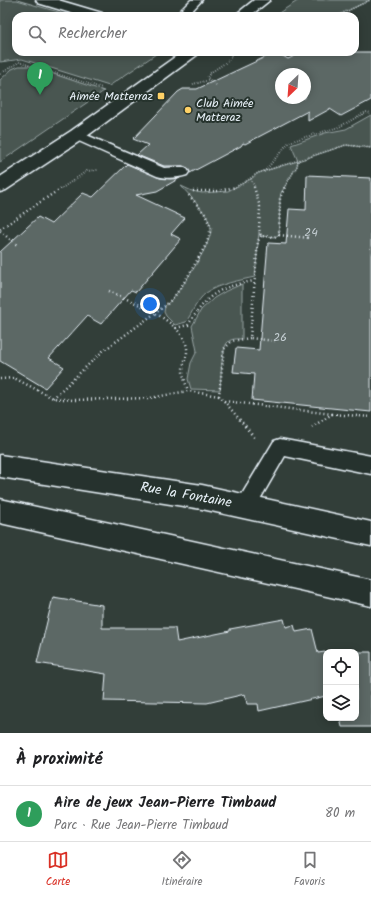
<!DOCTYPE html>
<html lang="fr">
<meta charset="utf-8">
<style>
:root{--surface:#fff;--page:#f2f2f2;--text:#202124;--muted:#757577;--line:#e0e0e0;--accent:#d93025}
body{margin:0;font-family:Kalam,sans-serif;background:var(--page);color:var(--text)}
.controls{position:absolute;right:12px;bottom:12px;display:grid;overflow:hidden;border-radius:8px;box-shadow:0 2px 10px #0003}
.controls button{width:36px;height:36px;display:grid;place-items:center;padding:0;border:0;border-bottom:1px solid var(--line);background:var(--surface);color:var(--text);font:20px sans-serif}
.compass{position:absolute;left:275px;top:68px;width:36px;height:36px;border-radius:50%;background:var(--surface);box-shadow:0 2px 10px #0003;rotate:205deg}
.you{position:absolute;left:150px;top:304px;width:14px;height:14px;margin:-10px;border:3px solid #fff;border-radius:50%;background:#1a73e8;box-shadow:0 0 0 6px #1a73e833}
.badge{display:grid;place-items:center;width:26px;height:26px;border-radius:50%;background:var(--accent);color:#fff;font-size:13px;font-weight:700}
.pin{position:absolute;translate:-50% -33px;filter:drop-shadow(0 1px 2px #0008)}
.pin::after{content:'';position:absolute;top:21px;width:14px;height:12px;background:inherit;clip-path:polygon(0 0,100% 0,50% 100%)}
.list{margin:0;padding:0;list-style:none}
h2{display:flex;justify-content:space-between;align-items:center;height:52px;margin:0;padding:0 16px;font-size:17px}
h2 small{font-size:13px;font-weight:400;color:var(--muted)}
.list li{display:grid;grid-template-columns:26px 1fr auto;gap:12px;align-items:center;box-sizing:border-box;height:56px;padding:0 16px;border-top:1px solid var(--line)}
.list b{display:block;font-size:15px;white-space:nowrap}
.list p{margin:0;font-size:13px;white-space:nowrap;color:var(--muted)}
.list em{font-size:13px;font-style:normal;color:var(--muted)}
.icon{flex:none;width:22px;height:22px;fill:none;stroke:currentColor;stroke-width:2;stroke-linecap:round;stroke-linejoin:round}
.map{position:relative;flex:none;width:371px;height:733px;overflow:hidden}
.search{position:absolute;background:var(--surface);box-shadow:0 2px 10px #0003;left:12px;right:12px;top:12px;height:44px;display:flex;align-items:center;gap:10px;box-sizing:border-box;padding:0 14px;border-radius:12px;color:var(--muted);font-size:15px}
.sheet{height:108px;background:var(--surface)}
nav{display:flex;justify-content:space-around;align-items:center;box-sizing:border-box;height:56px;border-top:1px solid var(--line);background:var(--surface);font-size:11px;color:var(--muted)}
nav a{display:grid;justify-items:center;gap:2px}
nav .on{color:var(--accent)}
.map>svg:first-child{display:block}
</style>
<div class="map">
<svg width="371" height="733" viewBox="0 0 371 733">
<rect width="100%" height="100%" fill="#323e39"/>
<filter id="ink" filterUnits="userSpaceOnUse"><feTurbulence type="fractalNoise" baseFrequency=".025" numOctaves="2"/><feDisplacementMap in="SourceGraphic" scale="8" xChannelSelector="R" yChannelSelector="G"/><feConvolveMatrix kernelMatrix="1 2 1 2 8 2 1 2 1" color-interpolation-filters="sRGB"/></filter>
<g filter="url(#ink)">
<g fill="#495651" stroke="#98a4a4">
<path d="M0 0H17L72 16H16V52H159L109 86 22 59 0 62Z"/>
<path d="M299 0H370L337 16H274Z"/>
<path d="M19 66H30L104 91 0 162V80L12 69Z"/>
<path d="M371 115V148L346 145 298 161 297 166 281 193 280 198 279 235 274 237 261 236 259 232 255 277C241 280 218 284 206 293 197 300 192 313 186 322L175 325 166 316 164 312 165 306C177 297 212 244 211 229 211 217 190 196 181 186L192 191 202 193 228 191 251 179 258 173 298 161 291 145 325 133 346 129Z"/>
<path d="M242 284V339C237 339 231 338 227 343 221 351 221 379 220 390L191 389 188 379 191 363 197 351 192 326 201 310 214 298 226 291Z"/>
</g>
<g fill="#5c6865" stroke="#e8f1f8" fill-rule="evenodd">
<path d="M276 52 288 59 303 52H371V100L341 116 330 109 308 121V111L245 144 243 143 241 146 190 173 188 168 183 166H164L137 155 148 145 133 139 178 92 183 89H197ZM281 74H305V98H281Z"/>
<path d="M127 164 160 178H180L157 191 136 195 185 218 171 234 181 239 136 292 131 290 101 324 87 316 49 358 64 367 45 388 0 361V252L38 217 51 224 83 193 93 197Z"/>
<path d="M307 175 371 178V412L252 400 254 374 233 372 236 348 259 350 268 243 286 244 289 209 306 210Z"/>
<path d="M53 597 102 605V628H175L177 642 230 631V629L284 619 286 627 294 625 296 632 312 629 318 653 325 652H334H326V696L259 711 258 704H247L245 694 207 703 104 701 106 674 37 663Z"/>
<path d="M356 652H371V727H342L340 718H356Z"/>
</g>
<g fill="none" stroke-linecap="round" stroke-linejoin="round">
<defs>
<g id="lane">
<path d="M191 0H202L187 16H175Z"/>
<path d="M77 131 164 168 182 167 187 169 189 172 187 175C178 178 166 179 157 176L72 138 70 135 72 132Z"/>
<path d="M280 439 371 456V474L285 456 252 513 245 516 238 513 235 507 238 501 274 441Z"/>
</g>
<g id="street">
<path d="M36 0H58L102 13 104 16H81L38 3Z"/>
<path d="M254 0H270L250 16H234Z"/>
<path d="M182 52H200L197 55 83 139 6 190 0 192V177L71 131Z"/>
<path d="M0 455 202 485 371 522V546L202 509 0 477Z"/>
<path d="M0 499 371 580V606L0 523Z"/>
</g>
</defs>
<use href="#lane" stroke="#e8f1f8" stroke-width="3"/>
<use href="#street" stroke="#e8f1f8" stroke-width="3"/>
<g stroke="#e8f1f8" stroke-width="2" stroke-dasharray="0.5 2" stroke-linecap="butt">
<path d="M337 16 370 0"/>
<path d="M0 74 19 62 102 88"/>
<path d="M193 84 210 80"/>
<path d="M216 85 207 78 210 73 228 61 233 52"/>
<path d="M264 172 289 142 339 127 366 112 371 113"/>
<path d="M251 179 255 188"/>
<path d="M62 188 87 171 98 170"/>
<path d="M233 188 243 183 258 173 346 145 371 148"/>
<path d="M284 188 297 166 298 161"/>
</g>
<g stroke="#e8f1f8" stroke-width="2.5" stroke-dasharray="1 3" stroke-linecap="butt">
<path d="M254 187 260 207 259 229 261 236 274 237 279 235 280 198 285 187"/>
<path d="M193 191H219L235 187"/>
<path d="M0 229 63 187"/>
<path d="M0 231 18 246"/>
<path d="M279 235 310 238"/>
<path d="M261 236 258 241 250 338 275 341"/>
<path d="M109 291C132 302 183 320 187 348 188 356 183 362 183 370 183 377 186 384 188 391"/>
<path d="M176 328 188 325C208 294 218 287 254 281"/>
<path d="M250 338 232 341 224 349 219 396 224 401 332 414 312 427"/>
<path d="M0 379 14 378 53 398 73 400 150 398 188 391 219 396"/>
<path d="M53 398 103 351 165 306 174 297 187 278 207 243 211 228 205 214 187 193"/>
<path d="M224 401 246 427"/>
<path d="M332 414 371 417"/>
</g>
<path stroke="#e8f1f8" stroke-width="3" stroke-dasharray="1 3.5" stroke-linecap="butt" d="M245 426 255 438"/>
<use href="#lane" fill="#26332d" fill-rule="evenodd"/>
<use href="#street" fill="#26332d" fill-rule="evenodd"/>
</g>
</g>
<g fill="#ffd166" stroke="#26332d" stroke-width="1.5">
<rect x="157" y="92" width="8" height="8" rx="2"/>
<circle cx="188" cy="110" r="4"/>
</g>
<g text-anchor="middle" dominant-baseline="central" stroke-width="4" stroke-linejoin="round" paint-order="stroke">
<g font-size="12" fill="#e8f1f8" stroke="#26332d" text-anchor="end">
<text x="153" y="96">Aimée Matterraz</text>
<text x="196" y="103" text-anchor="start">Club Aimée<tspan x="196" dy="14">Matteraz</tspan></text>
</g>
<g font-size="12" fill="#c5cfd3">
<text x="311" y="232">24</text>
<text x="280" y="337">26</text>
</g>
<g font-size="14" fill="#e8f1f8" stroke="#26332d">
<text transform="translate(186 495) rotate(10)">Rue la Fontaine</text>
</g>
</g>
</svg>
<div class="controls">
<button><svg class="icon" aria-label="locate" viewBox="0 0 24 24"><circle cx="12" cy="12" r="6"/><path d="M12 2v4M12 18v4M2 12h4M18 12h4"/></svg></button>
<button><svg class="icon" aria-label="layers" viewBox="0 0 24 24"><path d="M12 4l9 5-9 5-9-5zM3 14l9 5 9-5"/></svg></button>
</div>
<svg class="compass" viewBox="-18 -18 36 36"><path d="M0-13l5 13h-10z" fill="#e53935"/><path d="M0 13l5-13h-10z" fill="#757577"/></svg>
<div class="you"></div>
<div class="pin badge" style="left:40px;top:95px;background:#2e9e5b">1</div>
<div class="search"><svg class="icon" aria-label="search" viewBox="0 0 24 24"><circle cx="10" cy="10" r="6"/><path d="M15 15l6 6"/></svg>Rechercher</div>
</div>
<section class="sheet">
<h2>À proximité<small></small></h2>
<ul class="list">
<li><span class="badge" style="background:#2e9e5b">1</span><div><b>Aire de jeux Jean-Pierre Timbaud</b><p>Parc · Rue Jean-Pierre Timbaud</p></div><em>80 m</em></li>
</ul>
</section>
<nav>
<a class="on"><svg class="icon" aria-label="map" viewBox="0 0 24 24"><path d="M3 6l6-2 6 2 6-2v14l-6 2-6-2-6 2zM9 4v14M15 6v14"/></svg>Carte</a>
<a><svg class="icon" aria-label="directions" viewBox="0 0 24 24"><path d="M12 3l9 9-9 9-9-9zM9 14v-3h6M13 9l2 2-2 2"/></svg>Itinéraire</a>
<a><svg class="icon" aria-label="saved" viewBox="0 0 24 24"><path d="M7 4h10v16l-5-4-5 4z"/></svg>Favoris</a>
</nav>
